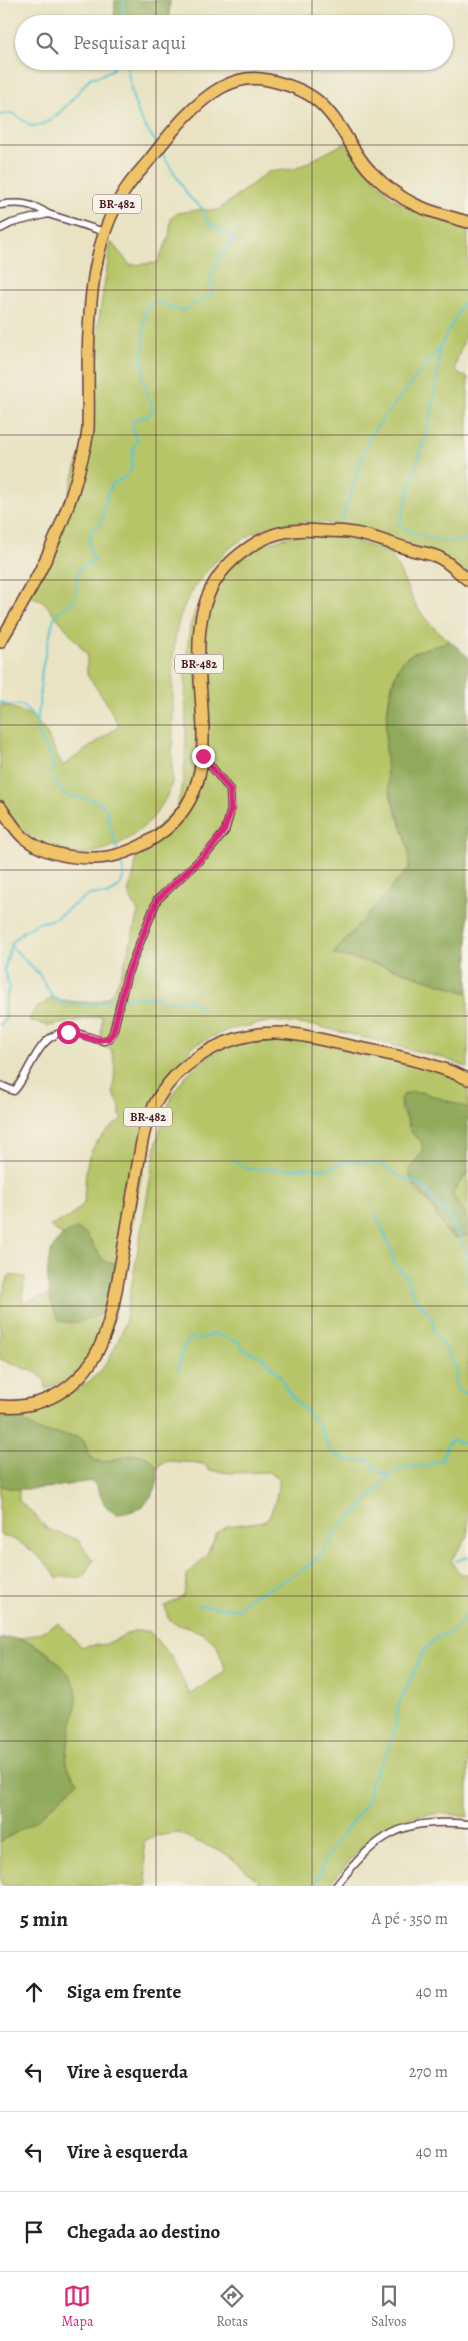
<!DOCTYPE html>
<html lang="pt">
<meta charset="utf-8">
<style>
:root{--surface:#fff;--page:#f6f6f6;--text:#202124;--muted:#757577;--line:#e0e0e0;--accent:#db2777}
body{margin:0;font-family:Alegreya,serif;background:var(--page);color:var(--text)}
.stop{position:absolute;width:15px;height:15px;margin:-11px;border:4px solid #db2777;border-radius:50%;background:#fff}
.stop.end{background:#db2777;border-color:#fff;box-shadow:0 1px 5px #0008}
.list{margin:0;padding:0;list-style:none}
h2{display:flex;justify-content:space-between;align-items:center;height:65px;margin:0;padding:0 20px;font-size:21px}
h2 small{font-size:16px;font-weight:400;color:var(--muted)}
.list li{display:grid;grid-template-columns:32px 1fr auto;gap:15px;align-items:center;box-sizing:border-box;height:80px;padding:0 20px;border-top:1px solid var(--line)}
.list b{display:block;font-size:19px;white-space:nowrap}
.list em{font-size:16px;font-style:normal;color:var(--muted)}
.icon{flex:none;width:28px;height:28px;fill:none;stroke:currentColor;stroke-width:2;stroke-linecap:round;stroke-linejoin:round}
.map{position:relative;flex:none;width:468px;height:1886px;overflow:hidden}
.search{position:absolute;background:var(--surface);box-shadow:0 1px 4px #0004;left:15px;right:15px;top:15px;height:55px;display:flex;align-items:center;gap:12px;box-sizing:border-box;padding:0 18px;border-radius:28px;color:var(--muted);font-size:19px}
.sheet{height:385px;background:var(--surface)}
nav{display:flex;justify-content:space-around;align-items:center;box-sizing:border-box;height:70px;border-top:1px solid var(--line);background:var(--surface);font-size:14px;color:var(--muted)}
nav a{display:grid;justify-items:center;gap:2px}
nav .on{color:var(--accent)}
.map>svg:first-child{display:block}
</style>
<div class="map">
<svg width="468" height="1886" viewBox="0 0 468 1886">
<rect width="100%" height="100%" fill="#f7f3e8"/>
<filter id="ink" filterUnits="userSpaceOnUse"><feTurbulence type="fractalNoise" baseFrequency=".02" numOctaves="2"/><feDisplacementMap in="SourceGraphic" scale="10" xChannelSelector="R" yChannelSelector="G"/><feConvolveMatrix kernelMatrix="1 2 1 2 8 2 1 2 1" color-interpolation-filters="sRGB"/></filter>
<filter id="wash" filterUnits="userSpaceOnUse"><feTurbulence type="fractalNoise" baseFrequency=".0096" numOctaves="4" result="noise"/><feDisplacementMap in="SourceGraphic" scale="20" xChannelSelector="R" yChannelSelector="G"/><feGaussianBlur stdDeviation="1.12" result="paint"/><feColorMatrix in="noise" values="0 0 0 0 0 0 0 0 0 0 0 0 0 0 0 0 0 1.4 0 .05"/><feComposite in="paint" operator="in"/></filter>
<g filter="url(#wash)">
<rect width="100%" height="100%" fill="#e9e3c4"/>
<g fill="#b6c567" stroke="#807249">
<path d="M345 143 391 197 416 211 468 228C468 261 468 301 466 332 463 345 457 356 455 369L460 375 468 377V573C392 539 293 486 220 557 202 575 187 594 179 620 171 649 173 680 173 710 173 735 172 759 172 783 155 835 97 868 44 848 37 845 31 838 26 833 16 824 4 815 0 801 0 793 0 782 0 774 0 751 0 728 0 705 43 713 44 731 63 766L119 726 105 700 87 675V654L43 601 28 595 55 539 91 418 98 325 111 242 130 265 157 263 169 237 171 218 178 213 196 210H218L268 172 295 169Z"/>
<path d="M293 535 343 537 390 553C412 591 411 613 450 641 439 645 416 650 407 657 382 676 384 758 389 787 393 815 412 838 409 868L333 954 392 968 468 993V1068L444 1058 317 1026 272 1021 227 1030 193 1046 170 1072 155 1102 123 1272 104 1261 76 1229 63 1236 50 1226 70 1217 84 1203C86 1160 85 1146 122 1119L120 1115V1106L113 1093 115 1066 111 1049 103 1047 101 1036 102 1016 48 1026 29 1020 35 1009 52 998C69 1001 90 1006 106 998 122 989 133 931 138 912L128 892C132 880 139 864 133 851L176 809 182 789 186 753 185 667 190 626 196 609 213 580 257 547Z"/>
<path d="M245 1037 321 1039 468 1079V1108L422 1092 404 1094 400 1109 408 1121 409 1130 421 1140 424 1151 416 1160 414 1189 429 1203 448 1234 457 1238 468 1235V1536L451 1561 460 1574H468V1817C457 1815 444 1813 433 1814 384 1817 357 1852 328 1886H264L228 1855 178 1833 155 1836 146 1840 144 1845 147 1886H5L0 1884V1842L37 1820 78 1782 69 1769 66 1761 76 1687C64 1667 43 1642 18 1639L37 1634 59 1623 81 1647 106 1644 133 1631H149L172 1658 190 1695 226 1671 216 1644 203 1633 174 1623 168 1618 165 1606 184 1596 187 1575 206 1556 217 1533 227 1526 266 1521C274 1508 279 1493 278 1477L269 1472 230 1473 209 1470 204 1464 195 1463 169 1461 160 1464 157 1471 150 1459H114L105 1462 95 1461 86 1453 83 1440 76 1437 39 1431 0 1406C36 1402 78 1399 103 1368 113 1355 119 1338 125 1323L157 1140C174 1078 187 1066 245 1037Z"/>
<path d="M468 1175V1218L452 1194 464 1177Z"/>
<path d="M9 1275 25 1277 22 1303 50 1294 54 1312 117 1302 112 1326 76 1376 46 1389 45 1381 37 1373 0 1359V1303Z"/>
<path d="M0 1485 19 1489V1501L34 1514 47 1529 78 1540 93 1560C80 1589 79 1572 57 1578 47 1560 21 1539 0 1535Z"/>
</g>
<g fill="#90aa5c" stroke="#6d6444">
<path d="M115 0H170L169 17 158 24H114Z"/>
<path d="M450 641 468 657V993L392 968 333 954 409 868C411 842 397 816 390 791 382 765 384 675 407 657 416 650 439 645 450 641Z"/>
<path d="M410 1092H422L468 1108V1175L464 1177 452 1194 468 1218V1235L457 1238C443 1232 439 1217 430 1204 421 1192 411 1188 409 1171L423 1151 421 1140C410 1136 412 1131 408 1121 405 1111 400 1111 400 1098Z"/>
<path d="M76 1229 85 1233 104 1261 109 1263H118L117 1302C98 1316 84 1326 60 1321 47 1301 41 1261 57 1242 61 1235 69 1232 76 1229Z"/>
<path d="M0 1406 39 1431 77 1437 83 1440C88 1447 86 1458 97 1461 113 1465 135 1447 150 1459 166 1473 155 1496 142 1506 136 1511 124 1514 116 1514 98 1504 104 1494 92 1481 71 1484 19 1495 0 1485Z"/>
<path d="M11 1638C28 1640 39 1647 52 1657 93 1692 72 1705 68 1747 67 1752 66 1758 67 1763 68 1770 74 1776 78 1782L37 1820 0 1842V1639Z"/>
</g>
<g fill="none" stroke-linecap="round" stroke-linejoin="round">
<g stroke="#59c6d0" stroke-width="2">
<path d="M124 0 123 10 125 24"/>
<path d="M126 61 133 98 141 120 157 144"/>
<path d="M0 115 13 113 31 126C54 128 78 91 91 77H96L112 70 116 61"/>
<path d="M440 347 433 409 399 526C421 536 445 547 468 539"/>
<path d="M342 520 370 435 440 347 468 294"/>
<path d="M0 702 6 705H22L38 722"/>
<path d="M117 850 106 809C98 796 78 799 65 795L56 784 52 772 53 761 37 730 42 669 53 621 56 614 76 598V580L80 568 95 561 89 548 91 531 102 522C103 514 106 492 112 485 118 479 125 480 130 471 135 461 129 451 137 441L132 428 133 422 138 418 148 416 153 410 142 376 144 368 141 353 145 345 143 337 145 310C156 295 170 309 183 311L212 294 214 288 209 281 220 257 234 240 227 233 209 224 203 209 189 197 162 153"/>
<path d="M11 946 39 974 53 998 64 1004 94 1005 110 999 153 997 170 1001 186 999 202 1007"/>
<path d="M0 1025 6 1018 4 1008 9 987 4 970 12 942 23 932 38 923 54 919 85 897 92 894 106 895 113 892 120 885 124 876 120 859"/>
<path d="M233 1160 247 1169H294L307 1167 327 1169 346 1161 362 1162 382 1164 400 1177 417 1183 426 1189 435 1203 448 1215 458 1233 467 1256 468 1290"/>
<path d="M376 1214 391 1248 394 1262 405 1275 415 1298 432 1317 434 1333 446 1349 457 1369 455 1385 459 1391 468 1394"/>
<path d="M178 1370 183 1347 191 1337 198 1340 214 1334 238 1341 243 1349 262 1357 279 1374 288 1392 318 1424 331 1452 350 1461 369 1460 377 1470 389 1476"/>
<path d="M456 1561 468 1557"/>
<path d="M198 1605 237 1609 254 1594 269 1589 303 1570 324 1551 338 1527 357 1511 394 1472 407 1467H423L442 1460 448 1443 453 1440 468 1445"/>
<path d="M313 1886 319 1877 326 1857 369 1799 370 1783 386 1754 394 1733 398 1706 424 1650 437 1637 455 1630 466 1616 468 1608"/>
</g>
</g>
</g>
<g filter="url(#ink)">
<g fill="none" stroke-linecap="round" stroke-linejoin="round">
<defs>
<g id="street">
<path d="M0 205C19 202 32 203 48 214"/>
<path d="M0 229 12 223 48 214 105 232"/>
<path d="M0 1085 14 1091C31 1073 38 1030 70 1032 82 1033 92 1039 104 1041L109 1039 113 1033 127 975 157 900 210 850 225 831 231 810 230 790 203 756"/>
<path d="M336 1886C378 1834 400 1818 468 1824"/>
</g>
<g id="highway">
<path d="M0 642C34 586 64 530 80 466 83 454 87 441 88 429 89 397 87 364 89 332 91 282 98 228 128 186 135 176 144 167 151 158 162 144 172 131 184 118 206 95 234 72 268 80 310 89 325 102 347 138 354 150 361 162 371 172 402 204 427 211 468 222"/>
<path d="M0 807C7 816 14 829 23 837 42 853 70 858 94 858 116 858 139 848 157 836 259 766 145 627 240 554 268 532 289 528 324 531 334 531 345 531 354 533 373 536 391 544 409 549 418 552 429 553 438 557 449 562 459 573 468 580"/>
<path d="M0 1406C23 1408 45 1403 64 1390 107 1360 112 1311 121 1263 127 1229 133 1194 139 1159 141 1146 143 1132 148 1119 168 1067 220 1034 274 1033 295 1032 317 1039 337 1043 381 1053 428 1060 468 1079"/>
</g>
</defs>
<use href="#street" stroke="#623c42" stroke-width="9"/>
<use href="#highway" stroke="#623c42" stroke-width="14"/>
<use href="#street" stroke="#fff" stroke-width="6"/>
<use href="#highway" stroke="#efc469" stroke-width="11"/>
</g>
</g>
<g fill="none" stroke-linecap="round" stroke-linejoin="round" filter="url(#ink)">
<path stroke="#db2777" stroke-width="6" d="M68 1032 98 1040 108 1039 113 1033 127 975 157 900 210 850 224 831 231 810 230 790 203 756"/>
</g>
<path fill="none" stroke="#4a1f2b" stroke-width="1" stroke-opacity="0.55" d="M156 0V24M312 0V24M156 61V1886M312 61V1886M0 145H468M0 290H468M0 435H468M0 580H468M0 725H468M0 870H468M0 1016H468M0 1161H468M0 1306H468M0 1451H468M0 1596H468M0 1741H468"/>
<g text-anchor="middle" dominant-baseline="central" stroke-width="4.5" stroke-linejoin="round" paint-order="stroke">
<g fill="#f7f3e8" stroke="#7e5f64" stroke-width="1">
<rect x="93" y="194.5" width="48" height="19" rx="4"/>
<rect x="175" y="654.5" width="48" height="19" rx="4"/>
<rect x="124" y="1107.5" width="48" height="19" rx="4"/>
</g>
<g font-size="12" font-weight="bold" fill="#4a1f2b">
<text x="117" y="204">BR-482</text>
<text x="199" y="664">BR-482</text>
<text x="148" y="1117">BR-482</text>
</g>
</g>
</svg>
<div class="stop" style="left:68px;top:1032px"></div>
<div class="stop end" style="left:203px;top:756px"></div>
<div class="search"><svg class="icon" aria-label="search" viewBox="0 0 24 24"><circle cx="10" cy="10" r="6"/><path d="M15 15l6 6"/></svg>Pesquisar aqui</div>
</div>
<section class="sheet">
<h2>5 min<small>A pé · 350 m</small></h2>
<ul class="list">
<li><svg class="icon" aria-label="ahead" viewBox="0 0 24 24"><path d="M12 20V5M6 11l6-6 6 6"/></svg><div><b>Siga em frente</b></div><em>40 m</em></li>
<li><svg class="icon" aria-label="left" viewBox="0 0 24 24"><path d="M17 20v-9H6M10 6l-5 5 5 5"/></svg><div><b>Vire à esquerda</b></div><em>270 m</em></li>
<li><svg class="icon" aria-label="left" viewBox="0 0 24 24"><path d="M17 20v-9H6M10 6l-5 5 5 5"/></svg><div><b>Vire à esquerda</b></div><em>40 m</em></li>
<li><svg class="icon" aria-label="arrive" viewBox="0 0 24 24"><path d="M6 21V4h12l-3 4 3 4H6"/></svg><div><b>Chegada ao destino</b></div></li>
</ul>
</section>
<nav>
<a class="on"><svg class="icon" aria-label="map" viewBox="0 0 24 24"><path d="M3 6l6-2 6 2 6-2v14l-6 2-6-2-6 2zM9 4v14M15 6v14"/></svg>Mapa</a>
<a><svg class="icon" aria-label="directions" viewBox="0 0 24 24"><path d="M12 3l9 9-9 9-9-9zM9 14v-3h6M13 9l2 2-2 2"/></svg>Rotas</a>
<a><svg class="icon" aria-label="saved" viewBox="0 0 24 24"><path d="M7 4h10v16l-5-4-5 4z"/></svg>Salvos</a>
</nav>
